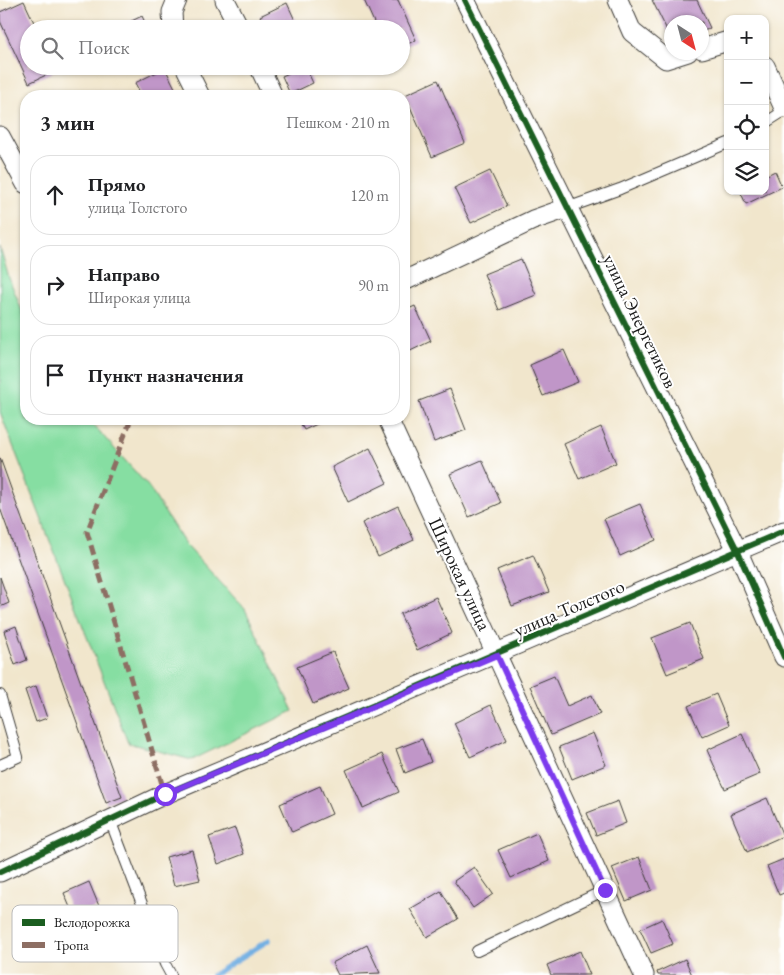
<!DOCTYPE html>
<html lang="ru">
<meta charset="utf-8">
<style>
:root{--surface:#fff;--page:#f6f6f6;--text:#202124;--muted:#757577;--line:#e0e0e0}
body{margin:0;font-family:"EB Garamond",serif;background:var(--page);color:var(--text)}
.controls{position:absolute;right:15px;top:15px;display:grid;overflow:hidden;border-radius:10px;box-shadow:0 1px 4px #0004}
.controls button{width:45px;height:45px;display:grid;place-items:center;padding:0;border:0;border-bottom:1px solid var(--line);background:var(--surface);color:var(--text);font:25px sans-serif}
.compass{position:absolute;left:664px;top:15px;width:45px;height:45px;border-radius:50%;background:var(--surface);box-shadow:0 1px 4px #0004;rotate:144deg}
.stop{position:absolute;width:15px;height:15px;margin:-11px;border:4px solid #7c3aed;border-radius:50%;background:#fff}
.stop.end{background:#7c3aed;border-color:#fff;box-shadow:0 1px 5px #0008}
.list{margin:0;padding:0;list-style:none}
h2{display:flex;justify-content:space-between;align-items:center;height:65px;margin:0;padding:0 20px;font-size:21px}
h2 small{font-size:16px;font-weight:400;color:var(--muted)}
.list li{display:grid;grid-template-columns:32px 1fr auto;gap:15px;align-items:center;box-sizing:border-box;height:80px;margin:0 10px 10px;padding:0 10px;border:1px solid var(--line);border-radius:20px}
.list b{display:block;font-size:19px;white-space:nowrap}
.list p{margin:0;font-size:16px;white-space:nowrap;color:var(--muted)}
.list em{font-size:16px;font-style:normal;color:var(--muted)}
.icon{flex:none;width:28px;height:28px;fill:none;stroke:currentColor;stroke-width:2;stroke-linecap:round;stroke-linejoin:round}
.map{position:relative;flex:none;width:784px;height:975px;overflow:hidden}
.search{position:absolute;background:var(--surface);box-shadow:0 1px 4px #0004;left:20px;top:20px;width:390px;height:55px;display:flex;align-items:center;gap:12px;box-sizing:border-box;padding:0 18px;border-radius:28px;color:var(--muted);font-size:19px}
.panel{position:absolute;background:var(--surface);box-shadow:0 1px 4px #0004;left:20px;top:90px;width:390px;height:335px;border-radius:20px}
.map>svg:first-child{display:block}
</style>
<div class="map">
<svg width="784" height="975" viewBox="0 0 784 975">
<rect width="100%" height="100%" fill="#fff"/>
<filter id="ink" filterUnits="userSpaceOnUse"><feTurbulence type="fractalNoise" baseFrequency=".02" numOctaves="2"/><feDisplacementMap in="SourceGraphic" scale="10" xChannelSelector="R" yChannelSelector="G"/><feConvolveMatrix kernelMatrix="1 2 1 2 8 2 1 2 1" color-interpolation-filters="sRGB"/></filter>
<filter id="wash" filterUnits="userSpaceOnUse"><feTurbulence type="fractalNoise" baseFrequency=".0096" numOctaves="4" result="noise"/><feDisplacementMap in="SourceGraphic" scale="20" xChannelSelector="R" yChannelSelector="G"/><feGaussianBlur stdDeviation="1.12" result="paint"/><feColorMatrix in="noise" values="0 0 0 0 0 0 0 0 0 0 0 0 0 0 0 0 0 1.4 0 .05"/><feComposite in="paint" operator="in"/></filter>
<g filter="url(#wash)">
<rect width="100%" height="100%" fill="#f1e6cc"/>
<path fill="#86dea2" stroke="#517d5f" d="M0 248 9 278 26 321V419H88L148 486 185 544 245 609 293 711 192 760 128 743 0 412Z"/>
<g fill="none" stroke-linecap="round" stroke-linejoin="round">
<path stroke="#6faee2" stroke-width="5.5" d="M213 975 269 940"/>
</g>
<g id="blocks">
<g fill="#c096c8">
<path d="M364 0H398L416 40 401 47V29H377Z"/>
<path d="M652 0H697L710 28 702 32V22H672V40Z"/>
<path d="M24 1 37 29H29V66H55L57 70 29 83 0 21V12Z"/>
<path d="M287 3 299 29H266L260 16Z"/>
<path d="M142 16 148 29H115Z"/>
<path d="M305 66 313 83 290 94 282 76Z"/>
<path d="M165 68 179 96H142L135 83Z"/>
<path d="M438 80 465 143 432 157 405 95Z"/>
<path d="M490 171 507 206 471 223 454 188Z"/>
<path d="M775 171 782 187 746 204 740 191H765V176Z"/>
<path d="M521 259 536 295 499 310 484 274Z"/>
<path d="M415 306 431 341 404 354V311Z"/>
<path d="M564 350 578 382 543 396 530 365Z"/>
<path d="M450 389 466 430 434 442 419 401Z"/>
<path d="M298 419H328L304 430Z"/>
<path d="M601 427 616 463 579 479 564 444Z"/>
<path d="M370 448 387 483 348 502 332 467Z"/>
<path d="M0 458 122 797 106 803 0 508Z"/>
<path d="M482 460 501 503 469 517 450 474Z"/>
<path d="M640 504 656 540 620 556 604 519Z"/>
<path d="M398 506 414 540 378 557 362 523Z"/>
<path d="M533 555 549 592 512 606 497 570Z"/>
<path d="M0 577 9 603 0 607Z"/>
<path d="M436 597 452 633 417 650 400 614Z"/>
<path d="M690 623 704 659 667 674 652 638Z"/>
<path d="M16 626 27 660 15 665 4 631Z"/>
<path d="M333 652 349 688 313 704 297 667Z"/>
<path d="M554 676 567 706 592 695 600 714 551 735 530 686Z"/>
<path d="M36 686 47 718 36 722 25 690Z"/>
<path d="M716 694 729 725 702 737 688 706Z"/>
<path d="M491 705 507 740 470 757 454 723Z"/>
<path d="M593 733 606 765 572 779 559 747Z"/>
<path d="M742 734 760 774 725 789 707 750Z"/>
<path d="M422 739 431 762 405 773 396 749Z"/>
<path d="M382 754 399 792 363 808 346 770Z"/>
<path d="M320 786 332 814 292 832 280 804Z"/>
<path d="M767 798 783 836 747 852 731 814Z"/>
<path d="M618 801 626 823 596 835 587 813Z"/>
<path d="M235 828 244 854 218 864 209 837Z"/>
<path d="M537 833 549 861 511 878 498 850Z"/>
<path d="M192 850 200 880 174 886 166 857Z"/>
<path d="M639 857 652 890 626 901 612 868Z"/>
<path d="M784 859V893L779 895 767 866Z"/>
<path d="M474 867 493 894 473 908 454 881Z"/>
<path d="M89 882 99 906 74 917 64 893Z"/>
<path d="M441 891 458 919 427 937 410 909Z"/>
<path d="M662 919 673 944 651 953 640 929Z"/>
<path d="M367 945 380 973 338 975 332 963Z"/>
<path d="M580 951 590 975H551L547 965Z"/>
<path d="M685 959 692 975H658L657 972Z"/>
</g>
</g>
</g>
<g filter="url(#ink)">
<use href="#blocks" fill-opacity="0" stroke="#3c3a36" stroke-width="1"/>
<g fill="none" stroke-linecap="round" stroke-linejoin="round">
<defs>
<g id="service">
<path d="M765 123 784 111"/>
<path d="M567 208 620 189 728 143"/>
<path d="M0 695 18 757 0 765"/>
<path d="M110 820 165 964 171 975"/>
<path d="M477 951 605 890"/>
</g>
<g id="minor">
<path d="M225 0 240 29"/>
<path d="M465 0 738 552 784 657"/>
<path d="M618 0 632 32 666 59 688 52"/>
<path d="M173 29 172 12 177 0"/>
<path d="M702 49 728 41"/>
<path d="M185 66 200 96"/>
<path d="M259 66 273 96"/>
<path d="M765 66 784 108"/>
<path d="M0 136 26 184"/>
<path d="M404 281 533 220 567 208"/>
<path d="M388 419 644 975"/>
<path d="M0 872 165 794 784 531"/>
</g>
</defs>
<use href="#service" stroke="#3c3a36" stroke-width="12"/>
<use href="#minor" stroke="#3c3a36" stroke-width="21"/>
<use href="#service" stroke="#fff" stroke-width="10"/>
<use href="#minor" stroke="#fff" stroke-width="19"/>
<path stroke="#8d6e63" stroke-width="5" stroke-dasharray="10 5" stroke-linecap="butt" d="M131 419 87 532 165 794"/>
<defs>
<g id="cycleway">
<path d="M465 0 738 552 784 657"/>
<path d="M0 872 165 794 784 531"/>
</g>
</defs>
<use href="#cycleway" stroke="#fff" stroke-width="9"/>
<use href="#cycleway" stroke="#1b5e20" stroke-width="6"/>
</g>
</g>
<g fill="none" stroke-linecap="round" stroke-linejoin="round" filter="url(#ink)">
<path stroke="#7c3aed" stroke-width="6" d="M165 794 497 655 605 890"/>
</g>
<g text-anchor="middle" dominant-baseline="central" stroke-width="4" stroke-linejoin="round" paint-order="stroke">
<g font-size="19" fill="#1c1c1c" stroke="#fff">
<text transform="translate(640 321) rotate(64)">улица Энергетиков</text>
<text transform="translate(460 574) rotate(65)">Широкая улица</text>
<text transform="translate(569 608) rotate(-23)">улица Толстого</text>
</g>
</g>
<rect x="12" y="905" width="166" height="57" rx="8" fill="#fff" stroke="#bbb" stroke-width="1"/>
<rect x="22" y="919" width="23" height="7" fill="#1b5e20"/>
<rect x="22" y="942" width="23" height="6" fill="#8d6e63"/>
<g font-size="14" fill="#1c1c1c">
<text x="54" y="927">Велодорожка</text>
<text x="54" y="950">Тропа</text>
</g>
</svg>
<div class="controls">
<button>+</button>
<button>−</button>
<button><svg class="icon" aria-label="locate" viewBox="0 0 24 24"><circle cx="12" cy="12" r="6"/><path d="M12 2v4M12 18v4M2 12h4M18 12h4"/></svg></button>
<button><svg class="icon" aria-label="layers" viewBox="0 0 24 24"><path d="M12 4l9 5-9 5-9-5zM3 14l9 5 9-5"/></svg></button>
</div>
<svg class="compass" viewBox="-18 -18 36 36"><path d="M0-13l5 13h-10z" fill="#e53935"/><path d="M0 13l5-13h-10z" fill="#757577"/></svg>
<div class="stop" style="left:165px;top:794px"></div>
<div class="stop end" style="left:605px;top:890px"></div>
<div class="search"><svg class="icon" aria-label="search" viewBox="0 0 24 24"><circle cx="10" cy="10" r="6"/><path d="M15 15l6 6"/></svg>Поиск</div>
<section class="panel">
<h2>3 мин<small>Пешком · 210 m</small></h2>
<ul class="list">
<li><svg class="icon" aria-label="ahead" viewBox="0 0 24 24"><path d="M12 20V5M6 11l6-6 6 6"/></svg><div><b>Прямо</b><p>улица Толстого</p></div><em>120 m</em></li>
<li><svg class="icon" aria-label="right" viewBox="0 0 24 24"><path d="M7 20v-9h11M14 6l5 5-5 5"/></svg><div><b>Направо</b><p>Широкая улица</p></div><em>90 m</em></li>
<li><svg class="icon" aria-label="arrive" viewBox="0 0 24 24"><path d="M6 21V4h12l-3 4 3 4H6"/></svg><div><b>Пункт назначения</b></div></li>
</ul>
</section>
</div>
